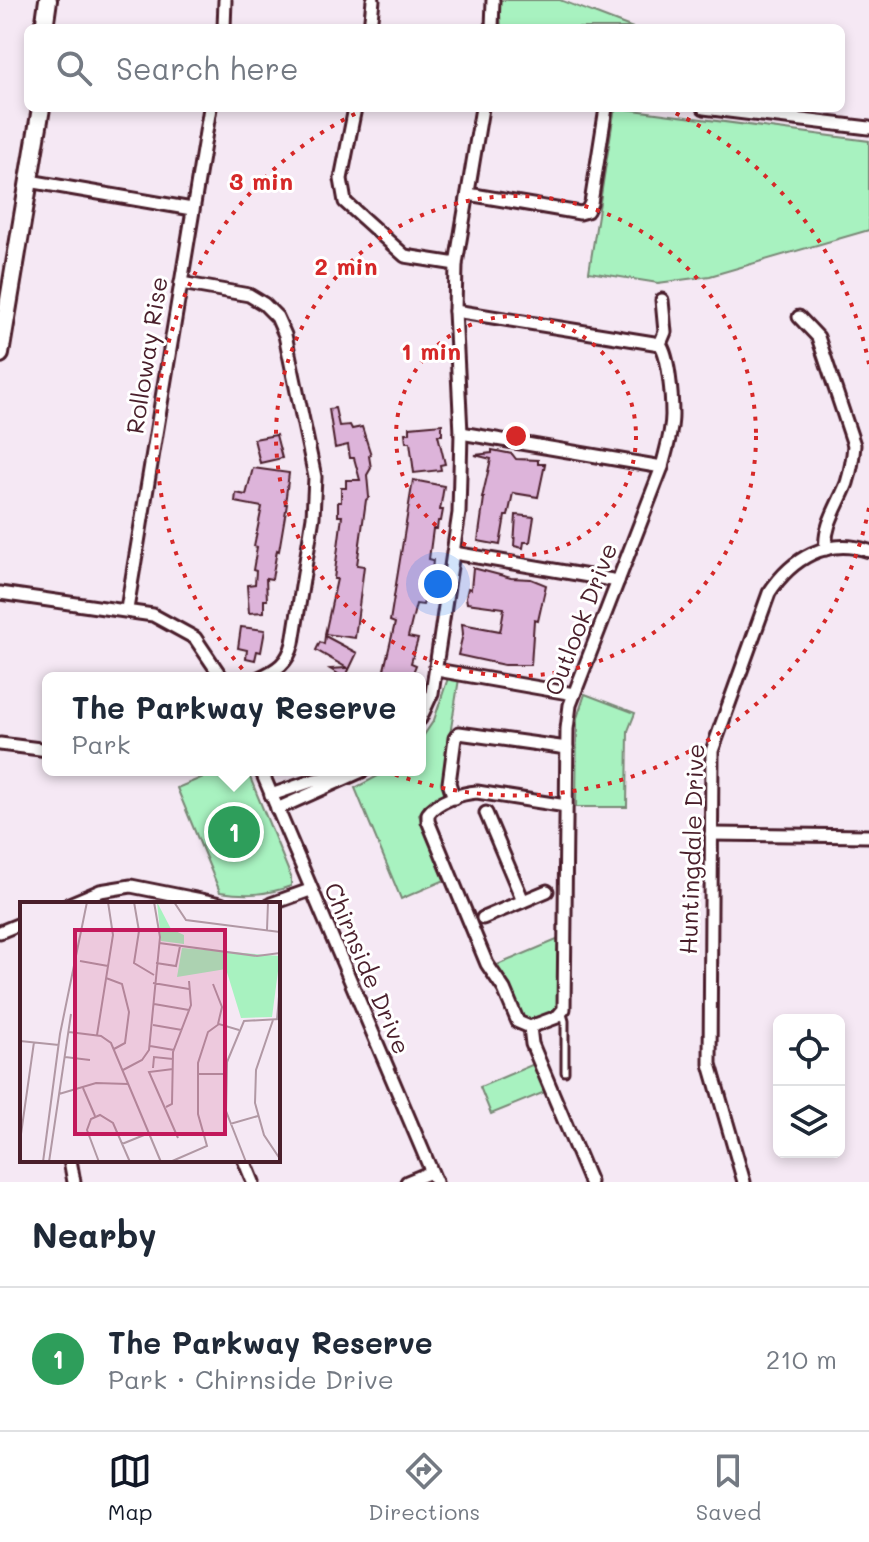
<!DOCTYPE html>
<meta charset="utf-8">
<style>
:root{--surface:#fff;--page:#f6f6f7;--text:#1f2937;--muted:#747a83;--line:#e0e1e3;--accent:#111827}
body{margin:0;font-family:Mali,sans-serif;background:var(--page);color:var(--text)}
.controls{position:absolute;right:24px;bottom:24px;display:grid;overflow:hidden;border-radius:12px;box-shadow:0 4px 12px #0003}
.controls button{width:72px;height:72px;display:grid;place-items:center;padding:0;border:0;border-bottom:2px solid var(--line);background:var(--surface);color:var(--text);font:40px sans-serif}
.you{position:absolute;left:438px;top:584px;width:28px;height:28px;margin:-20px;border:6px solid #fff;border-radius:50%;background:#1a73e8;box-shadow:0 0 0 12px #1a73e833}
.badge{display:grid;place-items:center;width:52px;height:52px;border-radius:50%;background:var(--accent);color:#fff;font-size:26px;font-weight:700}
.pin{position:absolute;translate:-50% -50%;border:4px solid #fff;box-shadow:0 2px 8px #0006}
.popup{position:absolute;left:42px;top:672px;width:384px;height:104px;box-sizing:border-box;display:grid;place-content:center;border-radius:12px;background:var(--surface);filter:drop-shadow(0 2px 6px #0005);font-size:26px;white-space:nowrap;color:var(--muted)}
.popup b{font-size:30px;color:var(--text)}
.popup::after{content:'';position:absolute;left:50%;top:100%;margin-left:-16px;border:16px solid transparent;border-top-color:var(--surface)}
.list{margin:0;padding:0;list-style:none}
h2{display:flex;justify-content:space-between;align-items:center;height:104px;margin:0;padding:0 32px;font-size:34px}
h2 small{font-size:26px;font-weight:400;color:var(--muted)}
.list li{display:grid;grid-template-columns:52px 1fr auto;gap:24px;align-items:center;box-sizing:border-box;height:144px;padding:0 32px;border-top:2px solid var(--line)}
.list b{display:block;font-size:30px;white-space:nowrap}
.list p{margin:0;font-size:26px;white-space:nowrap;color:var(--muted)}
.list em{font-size:26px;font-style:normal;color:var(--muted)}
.icon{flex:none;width:44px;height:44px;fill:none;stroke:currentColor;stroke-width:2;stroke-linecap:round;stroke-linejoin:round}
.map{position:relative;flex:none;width:869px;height:1182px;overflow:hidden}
.search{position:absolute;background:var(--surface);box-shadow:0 4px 12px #0003;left:24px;right:24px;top:24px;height:88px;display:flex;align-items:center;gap:20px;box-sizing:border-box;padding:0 28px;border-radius:12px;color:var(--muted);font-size:30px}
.sheet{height:248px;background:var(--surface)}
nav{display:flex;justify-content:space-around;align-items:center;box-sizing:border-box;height:112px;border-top:2px solid var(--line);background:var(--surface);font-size:22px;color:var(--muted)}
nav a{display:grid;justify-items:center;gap:4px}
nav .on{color:var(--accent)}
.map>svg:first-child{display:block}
</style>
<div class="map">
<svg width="869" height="1182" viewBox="0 0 869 1182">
<rect width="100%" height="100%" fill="#f5e8f4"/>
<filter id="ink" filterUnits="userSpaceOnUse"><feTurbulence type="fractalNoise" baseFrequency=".0125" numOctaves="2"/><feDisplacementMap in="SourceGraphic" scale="16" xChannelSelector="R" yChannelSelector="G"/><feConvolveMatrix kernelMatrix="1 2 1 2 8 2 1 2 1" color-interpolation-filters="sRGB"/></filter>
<g filter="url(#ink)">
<g fill="#a8f2c0" stroke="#798876" stroke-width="2">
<path d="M499 0H560L633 28H501Z"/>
<path d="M618 108 869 141V230L710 276 658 283 589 272 614 113Z"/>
<path d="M448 678 459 679 443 778 445 797 425 805 419 815 445 880 401 899 355 788 389 770H420V741L434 720Z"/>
<path d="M585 694 635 713 628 731 627 807H576L577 718Z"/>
<path d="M220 770H247L291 877V886C266 895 246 896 220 892L177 788Z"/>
<path d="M559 939 558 1005 553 1013 530 1021 524 1019 508 985 495 966Z"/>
<path d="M534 1064 545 1092 491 1114 480 1087Z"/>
</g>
<g fill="#ddb4da" stroke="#4a1f2b" stroke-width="2">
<path d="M335 408 339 426 350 425 352 429 362 427 371 455 369 456 371 468 367 475 369 497 366 500 357 565 364 566 355 638 325 634 337 579H334L342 516H338V502H341V488H346V480H360L354 458H350L348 445 335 448 329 409Z"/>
<path d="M442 424V435H438L445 464 440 465 441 470 414 473 410 442H406L405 433H410V427Z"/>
<path d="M276 435 282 458 260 463 254 439Z"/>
<path d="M492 450 512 454 516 459 538 460V464H545L538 497 513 493 508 516H505L500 545 478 541 484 498H482L491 459 475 455 492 453Z"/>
<path d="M253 468 289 473 285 504H287L279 551 277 550 272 579 266 578 267 600H264V612L249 613 247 585 255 584 256 571 253 570 257 547 254 546 262 507 235 502 236 493 246 495Z"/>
<path d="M413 480 444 486 440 510H443L441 521H438L437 529H433L429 559 433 560 432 571H429L427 591 423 605 416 604 408 637 418 639 411 663 416 665 412 675 410 678H382L395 623 390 621Z"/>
<path d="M516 515 534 517 530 542H524L523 548 514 546Z"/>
<path d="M473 568 511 578 531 579 546 585 538 621 534 620 531 665H504L458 655 463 634 462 624 500 631 501 627 504 608 467 603 466 597 468 588 471 589Z"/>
<path d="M241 627 265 630 261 652 257 651 255 660 246 658 247 650 238 648Z"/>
<path d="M325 636 357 653 345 678 330 669 347 668 316 650 320 642 324 644Z"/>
</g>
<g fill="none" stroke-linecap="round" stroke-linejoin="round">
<defs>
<path id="lane" d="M563 1014 565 1021V1072"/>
<g id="street">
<path d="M224 28 225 0"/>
<path d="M370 28 373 0"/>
<path d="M492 28 493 0"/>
<path d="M355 108 341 179 345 202 405 256 456 264"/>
<path d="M704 108 869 128"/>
<path d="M29 181 192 209"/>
<path d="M468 194 580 213 587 211 591 203 606 108"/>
<path d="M181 283 249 295 264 304 277 317 285 335 315 477 313 517 293 643C288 663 277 670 259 678"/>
<path d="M455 311 660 344"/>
<path d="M799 317 818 337 854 445C853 458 851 470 847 483 839 504 823 526 826 549"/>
<path d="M461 433 662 467"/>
<path d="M454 553 618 581"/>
<path d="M0 593 153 615 195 638 222 678"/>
<path d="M127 609 210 108"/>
<path d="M437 670 574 694"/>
<path d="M420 719 432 693 459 513 461 433 455 311 456 264 482 108"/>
<path d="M0 744 48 750"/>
<path d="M261 770 436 1182"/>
<path d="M271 795 315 780 342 775"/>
<path d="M454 798 449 783 455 738 459 733 567 748"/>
<path d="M277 809 364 770"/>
<path d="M486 813 523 901"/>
<path d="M711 834 869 836"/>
<path d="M69 904 100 891 131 886 221 904"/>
<path d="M271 904 310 890"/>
<path d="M483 918 547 891"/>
<path d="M0 932 22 923"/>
<path d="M530 1027 557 1017 564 1009 567 729 570 705 662 467C666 450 672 433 672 415 672 399 669 355 660 344L665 332 662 300"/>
<path d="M530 1027 518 1022 504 989 487 964 428 821V814C437 801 462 793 477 792L566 806"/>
<path d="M530 1027 532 1044 590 1182"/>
<path d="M70 1160 74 1182"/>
<path d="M244 1160 253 1182"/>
<path d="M407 1182 431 1172"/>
<path d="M744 1182 710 1064 712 751 769 593C792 558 827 537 869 551"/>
</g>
<g id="secondary">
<path d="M44 28 48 0"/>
<path d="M0 354 41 108"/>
</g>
</defs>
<use href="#lane" stroke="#4a1f2b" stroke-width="11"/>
<use href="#street" stroke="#4a1f2b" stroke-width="17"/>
<use href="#secondary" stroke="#4a1f2b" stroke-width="22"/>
<use href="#lane" stroke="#fff" stroke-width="5"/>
<use href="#street" stroke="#fff" stroke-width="11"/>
<use href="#secondary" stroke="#fff" stroke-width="16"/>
</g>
</g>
<g fill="none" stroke="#d62828" stroke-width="4" stroke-dasharray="4 8">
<circle cx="516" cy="436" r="120"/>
<circle cx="516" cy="436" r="240"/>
<path d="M869 508A360 360 0 1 1 367 108M665 108A360 360 0 0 1 869 364"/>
</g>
<g text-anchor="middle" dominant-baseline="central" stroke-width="6" stroke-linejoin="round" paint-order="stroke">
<g font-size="24" fill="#4a1f2b" stroke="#fff">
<text transform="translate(146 355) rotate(-81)">Rolloway Rise</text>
<text transform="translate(580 619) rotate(-69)">Outlook Drive</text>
<text transform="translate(691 849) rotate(-88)">Huntingdale Drive</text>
<text transform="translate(368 968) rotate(67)">Chirnside Drive</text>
</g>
</g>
<g transform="translate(20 902)">
<rect width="260" height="260" fill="#f5e8f4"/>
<path d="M137 0 151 27 164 33V42L141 39ZM162 46 260 54 252 115 221 116 206 67 157 75Z" fill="#a8f2c0"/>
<path fill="none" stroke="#b198a4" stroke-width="2" d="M114 0 119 29 114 61 134 73M154 0 166 18 260 30M247 28 248 0M139 41 237 54 260 51M60 59 88 64M136 61 156 64 160 44M86 76 102 82 109 110 105 141 94 147M133 81 169 87M193 82 202 105 198 122M134 102 169 108M253 118 236 168 235 201 244 233 260 257M257 118 260 83M133 123 162 128M49 130 81 134 91 141 141 260M77 133 93 33 88 0M0 139 39 143M130 144 154 148M45 155 70 158M133 166 134 155 153 157M153 167 129 170 158 236M103 168 122 158 129 148 140 35 134 0M178 172H206M63 186 75 214M39 192 76 181 108 182M146 205 152 202 153 150 171 103 169 79M210 222 238 214M0 239 14 140M102 242 129 231M23 260 40 132 67 0M29 260 51 112M79 260 67 228 71 217 80 213 93 221 110 260M150 260 187 244 178 212V161L188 130 199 122 219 128M226 260 206 209 207 160 224 119 260 117"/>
<path fill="#c2185b" fill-opacity="0.15" stroke="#c2185b" stroke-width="4" d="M55 28H205V232H55Z"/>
<rect width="260" height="260" fill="none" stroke="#4a1f2b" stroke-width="4"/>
</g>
<circle cx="516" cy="436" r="12" fill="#d62828" stroke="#fff" stroke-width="4"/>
<g font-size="24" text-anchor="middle" font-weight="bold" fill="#d62828" stroke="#fff" stroke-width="6" stroke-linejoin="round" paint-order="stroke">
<text x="261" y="190">3 min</text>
<text x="346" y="275">2 min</text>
<text x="431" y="360">1 min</text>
</g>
</svg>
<div class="controls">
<button><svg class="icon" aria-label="locate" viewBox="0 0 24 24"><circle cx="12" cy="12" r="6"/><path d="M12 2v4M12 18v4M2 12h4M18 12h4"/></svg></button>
<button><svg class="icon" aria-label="layers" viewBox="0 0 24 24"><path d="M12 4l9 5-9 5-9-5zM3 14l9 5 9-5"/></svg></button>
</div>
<div class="you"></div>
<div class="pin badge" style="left:234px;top:832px;background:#2e9e5b">1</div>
<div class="popup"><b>The Parkway Reserve</b>Park</div>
<div class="search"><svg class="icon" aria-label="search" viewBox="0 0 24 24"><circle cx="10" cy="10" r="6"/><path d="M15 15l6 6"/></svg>Search here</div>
</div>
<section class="sheet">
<h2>Nearby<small></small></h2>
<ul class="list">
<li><span class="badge" style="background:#2e9e5b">1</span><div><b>The Parkway Reserve</b><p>Park · Chirnside Drive</p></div><em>210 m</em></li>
</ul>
</section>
<nav>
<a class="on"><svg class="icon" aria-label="map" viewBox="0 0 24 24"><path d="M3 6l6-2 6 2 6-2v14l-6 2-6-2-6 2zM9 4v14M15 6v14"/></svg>Map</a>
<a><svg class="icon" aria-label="directions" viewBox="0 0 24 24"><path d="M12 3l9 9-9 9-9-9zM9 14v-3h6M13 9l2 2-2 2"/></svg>Directions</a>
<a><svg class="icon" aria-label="saved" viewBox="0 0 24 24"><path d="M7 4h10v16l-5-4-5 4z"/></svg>Saved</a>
</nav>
